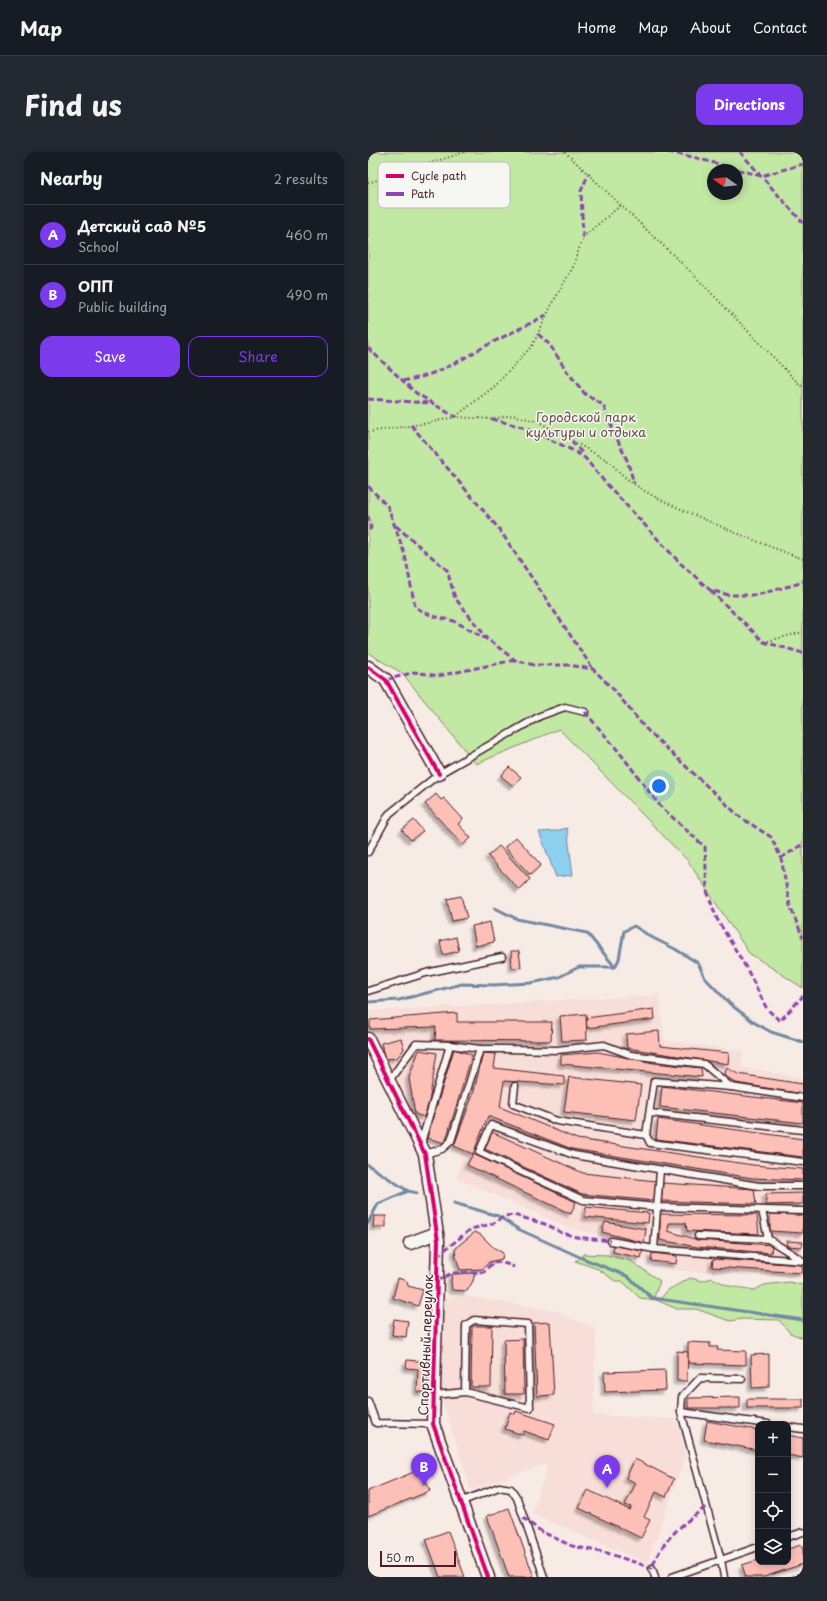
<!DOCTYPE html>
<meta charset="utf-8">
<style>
:root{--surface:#171b24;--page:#242831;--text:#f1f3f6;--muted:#9ea1a6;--line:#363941;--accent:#7c3aed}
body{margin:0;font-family:"Playpen Sans",sans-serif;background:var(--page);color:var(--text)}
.controls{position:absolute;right:12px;bottom:12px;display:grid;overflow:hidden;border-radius:8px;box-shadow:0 2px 10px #0003}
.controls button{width:36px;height:36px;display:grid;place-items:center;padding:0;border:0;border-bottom:1px solid var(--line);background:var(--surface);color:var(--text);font:20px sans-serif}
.compass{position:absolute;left:339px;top:12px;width:36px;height:36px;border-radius:50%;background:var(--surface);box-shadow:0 2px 10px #0003;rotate:285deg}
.scale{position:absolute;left:12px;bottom:10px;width:76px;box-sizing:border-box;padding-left:4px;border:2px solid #4a1f2b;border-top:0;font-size:11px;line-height:14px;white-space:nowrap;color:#4a1f2b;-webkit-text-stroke:3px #f6f6f2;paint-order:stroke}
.you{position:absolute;left:291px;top:634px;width:14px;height:14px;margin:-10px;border:3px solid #fff;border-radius:50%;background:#1a73e8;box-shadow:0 0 0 6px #1a73e833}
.badge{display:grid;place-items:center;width:26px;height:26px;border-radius:50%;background:var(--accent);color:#fff;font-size:13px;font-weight:700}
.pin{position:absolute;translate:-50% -33px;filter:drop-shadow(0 1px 2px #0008)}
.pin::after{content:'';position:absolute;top:21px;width:14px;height:12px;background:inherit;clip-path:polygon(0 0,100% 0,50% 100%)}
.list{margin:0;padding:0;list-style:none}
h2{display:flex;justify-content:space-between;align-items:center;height:52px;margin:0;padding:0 16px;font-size:17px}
h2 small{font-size:13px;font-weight:400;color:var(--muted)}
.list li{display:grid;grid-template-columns:26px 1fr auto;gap:12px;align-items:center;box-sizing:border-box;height:60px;padding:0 16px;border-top:1px solid var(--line)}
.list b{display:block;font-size:15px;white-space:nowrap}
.list p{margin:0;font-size:13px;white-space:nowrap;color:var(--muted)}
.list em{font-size:13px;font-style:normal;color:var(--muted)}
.actions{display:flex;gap:8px;padding:12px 16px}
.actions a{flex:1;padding:9px 0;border:1px solid var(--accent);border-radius:12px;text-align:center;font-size:14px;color:var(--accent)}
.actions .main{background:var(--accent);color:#fff}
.icon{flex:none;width:22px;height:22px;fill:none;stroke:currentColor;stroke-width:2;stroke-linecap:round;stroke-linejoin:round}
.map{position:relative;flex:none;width:435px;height:1425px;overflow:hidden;border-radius:12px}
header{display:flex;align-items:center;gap:24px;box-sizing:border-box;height:56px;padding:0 20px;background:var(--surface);border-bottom:1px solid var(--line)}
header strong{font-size:19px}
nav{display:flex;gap:22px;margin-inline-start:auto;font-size:14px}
.intro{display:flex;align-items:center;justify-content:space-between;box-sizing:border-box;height:96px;padding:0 24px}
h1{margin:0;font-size:28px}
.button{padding:10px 18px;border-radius:12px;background:var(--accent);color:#fff;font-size:14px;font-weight:700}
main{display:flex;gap:24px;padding:0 24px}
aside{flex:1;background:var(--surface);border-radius:12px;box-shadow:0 2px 10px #0003}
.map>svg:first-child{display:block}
</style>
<header>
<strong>Map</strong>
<nav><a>Home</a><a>Map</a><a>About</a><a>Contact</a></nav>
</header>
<div class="intro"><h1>Find us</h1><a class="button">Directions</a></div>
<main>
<aside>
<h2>Nearby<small>2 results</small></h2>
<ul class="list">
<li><span class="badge">A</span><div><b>Детский сад №5</b><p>School</p></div><em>460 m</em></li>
<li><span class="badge">B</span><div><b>ОПП</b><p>Public building</p></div><em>490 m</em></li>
</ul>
<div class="actions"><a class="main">Save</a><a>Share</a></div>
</aside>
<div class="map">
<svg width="435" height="1425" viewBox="0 0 435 1425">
<defs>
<filter id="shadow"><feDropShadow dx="-3.5" dy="3.5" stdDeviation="1" flood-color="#0004"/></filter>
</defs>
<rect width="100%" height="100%" fill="#f7ebe6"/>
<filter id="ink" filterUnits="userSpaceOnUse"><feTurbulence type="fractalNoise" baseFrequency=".025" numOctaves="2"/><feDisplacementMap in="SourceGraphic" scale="8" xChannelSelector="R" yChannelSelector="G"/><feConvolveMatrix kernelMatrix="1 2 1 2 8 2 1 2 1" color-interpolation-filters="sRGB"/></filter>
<g filter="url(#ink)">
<g fill="#f8ded8">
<path d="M291 843 296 888 375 899 373 915 435 926V1125L315 1119 244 1101 234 1083 203 1077 89 1026 95 1001 57 988 0 879V859Z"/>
<path d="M92 1143 188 1159 228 1177 225 1263 308 1267 318 1303 279 1411 164 1362 180 1311 103 1338 70 1236 76 1147Z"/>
</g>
<g fill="#c2e9a4" stroke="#868468" fill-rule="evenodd">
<path d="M0 0H435V836L381 801 320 709 191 577 108 612 34 521 0 501ZM345 18H369V42H345Z"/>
<path d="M215 1102 239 1103 263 1109 292 1129 286 1145 292 1147 300 1138 322 1126 334 1129 344 1126 361 1134 387 1138 396 1133 421 1130 435 1133V1186L422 1181 411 1168 374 1167 362 1169 328 1157H309L288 1148 272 1146 254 1129H247L230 1117 207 1109 214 1106Z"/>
</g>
<path fill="#8ccfee" stroke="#7289a0" d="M199 676 205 723 188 725 171 680 187 679Z"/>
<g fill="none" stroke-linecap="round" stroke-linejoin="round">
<g stroke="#7289a0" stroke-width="3">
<path d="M127 756 149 767 219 781 247 815"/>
<path d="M0 850 31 848 94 832 125 833 163 831 191 825 211 815H247L251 807 256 779 266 774 285 786 307 797 330 811 337 826 362 852 387 871 403 880 435 890"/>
<path d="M0 1013 40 1039 49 1041"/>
<path d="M86 1051 130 1064 150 1077 214 1106 259 1124 284 1146 435 1168"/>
<path d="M0 1071 10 1052 40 1039"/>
</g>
</g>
<g fill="#fcc0b7" stroke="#4a1f2b" filter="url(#shadow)">
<path d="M141 615 153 625 145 634 133 624Z"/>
<path d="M68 642 73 648 76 646 95 667 90 672 103 686 95 693 57 652Z"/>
<path d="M46 668 55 679 43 688 34 678Z"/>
<path d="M148 685 173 713 162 723 137 695Z"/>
<path d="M131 694 162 727 151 738 120 704Z"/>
<path d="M93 744 99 766 84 769 79 747Z"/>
<path d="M122 770 126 790 108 794 104 774Z"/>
<path d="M88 785 91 799 75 803 72 789Z"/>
<path d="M143 799H151L153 815 144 816Z"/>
<path d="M286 857 287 867 219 876 218 866Z"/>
<path d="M89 861V870H184L183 889 67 888 68 875 2 877V868Z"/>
<path d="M218 862 219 888 194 889 192 864Z"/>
<path d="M291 879 292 894 361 901 360 912 259 896 258 882Z"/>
<path d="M33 886 36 897 29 906 17 907 13 891Z"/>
<path d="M86 897 104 903 77 991 59 986Z"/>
<path d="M51 898 69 901 61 950 56 965 47 962 41 926Z"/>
<path d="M230 900 286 911 333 916 334 925 193 912V903Z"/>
<path d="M115 901 128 902 126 916 196 924V933L136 929 132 955 209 987 385 1013 435 1017V1028L384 1026 204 997 120 964 105 1002 86 994 106 939Z"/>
<path d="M359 916 370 922 435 932V942L368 931 356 923Z"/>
<path d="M201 925 273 933 268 968 196 960Z"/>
<path d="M294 934 435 951V971L292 955Z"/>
<path d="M290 967 435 987V1005L288 987Z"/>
<path d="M124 980 215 1021 288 1029 286 1049 214 1042 117 997Z"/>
<path d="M105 1002 208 1050 203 1062 99 1013Z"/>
<path d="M295 1031 386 1037 388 1052 293 1049Z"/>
<path d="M435 1041V1052L398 1053V1042Z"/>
<path d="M218 1055 281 1061 280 1071 217 1065Z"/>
<path d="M292 1062 389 1063 391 1082 319 1079 318 1071H301L300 1079 330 1088 404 1093 403 1101 329 1095 292 1088Z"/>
<path d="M402 1062 435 1063V1081L402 1079Z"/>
<path d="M6 1064H18V1075H5Z"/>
<path d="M237 1070 278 1077 276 1091 234 1080Z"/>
<path d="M107 1080 113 1083 125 1095 135 1101 134 1107 121 1110 115 1117 92 1118 88 1105 87 1098 91 1093Z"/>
<path d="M419 1089 435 1090 434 1095 418 1094Z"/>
<path d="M246 1093 275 1099 273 1106 245 1100Z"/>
<path d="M284 1101 309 1104 308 1112 283 1109Z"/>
<path d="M345 1107 434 1113 435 1121 344 1115Z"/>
<path d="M107 1121 105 1129 99 1139 84 1138 83 1128 84 1122Z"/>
<path d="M30 1126 39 1129 40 1134 55 1138 50 1154 25 1146Z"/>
<path d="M26 1167 40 1169 38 1185 24 1183Z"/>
<path d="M182 1170 186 1243 169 1244 166 1171Z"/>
<path d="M104 1174H124L123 1235H103Z"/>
<path d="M155 1187 156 1242H137L136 1188Z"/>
<path d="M320 1190 342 1191V1195H350L349 1198 378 1199V1213L320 1211Z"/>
<path d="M309 1199 320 1200 319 1229H309Z"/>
<path d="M401 1202V1235L384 1236 383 1203Z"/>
<path d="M39 1208 61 1210 60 1240H49L50 1217 38 1216Z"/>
<path d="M297 1218 298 1238 237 1240 236 1220Z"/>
<path d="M372 1245V1256H320V1246Z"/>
<rect x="379" y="1247" width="56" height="9"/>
<path d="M148 1259 187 1272 181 1288 156 1279 155 1283 137 1277 142 1260 147 1262Z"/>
<path d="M339 1269 390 1278V1298L336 1288Z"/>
<path d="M420 1283 435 1286V1306L420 1303Z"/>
<path d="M267 1307 306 1327 298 1345 288 1340 276 1365 282 1368 273 1386 211 1356 220 1338 262 1358 263 1355 257 1353 268 1331 258 1326Z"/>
<path d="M53 1317 62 1339 0 1364V1339Z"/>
<path d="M141 1356 166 1425H141L119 1364Z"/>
<path d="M80 1379 97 1425H72L58 1387Z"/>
<path d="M433 1393 435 1398V1412L396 1425H378L374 1413 390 1408V1410H420V1397Z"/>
</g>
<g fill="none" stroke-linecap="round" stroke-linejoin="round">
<defs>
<g id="service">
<path d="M0 700 21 662 71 622 172 564 197 555 217 560"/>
<path d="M0 839 58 821 134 805"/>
<path d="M20 930 48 892 82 893 112 897H136L189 898 236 893 263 903 336 912 363 935 435 946"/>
<path d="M147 934 145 952 189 969 278 983 286 929 363 935"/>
<path d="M282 961 435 978"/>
<path d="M278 983 282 991 435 1010"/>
<path d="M53 991 82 893"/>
<path d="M57 1002 74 997 83 989 112 897"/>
<path d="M435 1034H391L206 1003 123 973 111 1000 215 1048 289 1055 435 1059"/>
<path d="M394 1058 400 1087"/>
<path d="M330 1084 400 1087 432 1107"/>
<path d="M243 1089 286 1097 435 1109"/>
<path d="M286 1097 292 1018"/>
<path d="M66 1243 97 1240 162 1256 160 1172 106 1168 98 1173 97 1240"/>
<path d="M0 1249 8 1271 65 1272"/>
<path d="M313 1260 314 1245 332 1226 374 1227"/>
<path d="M420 1275 435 1277"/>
<path d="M92 1350 131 1335 143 1337 149 1346 176 1425"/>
<path d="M420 1385 435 1380"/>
<path d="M284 1416 287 1425"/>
<path d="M304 1425 390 1395"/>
<path d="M356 1425 353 1408 313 1260 400 1272"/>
</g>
<g id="minor">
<path d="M0 515 18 528 71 622"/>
<path d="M0 887 57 1002 70 1089 65 1272 120 1425"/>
<path d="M42 1091 69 1081"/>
</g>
</defs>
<use href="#service" stroke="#4a1f2b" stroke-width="9"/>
<use href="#minor" stroke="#4a1f2b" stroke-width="15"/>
<g stroke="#4a1f2b" stroke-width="2" stroke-dasharray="1 3" stroke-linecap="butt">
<path d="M197 0 323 120 435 236"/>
<path d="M0 31 97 0"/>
<path d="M88 264 127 234 164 194 184 152 205 115 215 85 253 53"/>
<path d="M0 280 60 271 87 265 124 267 145 263 171 270 242 310C267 340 304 353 338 368 370 382 402 395 435 407"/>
<path d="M396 490 435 480"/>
<path d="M421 1425 435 1420"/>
</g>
<use href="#service" stroke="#f6f6f2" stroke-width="6"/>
<use href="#minor" stroke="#f6f6f2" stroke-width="12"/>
<g stroke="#8e44ad" stroke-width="3" stroke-dasharray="6 3" stroke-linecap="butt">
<path d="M300 0 325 5 393 24 435 12"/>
<path d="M372 0 435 71"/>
<path d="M215 85 213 39 221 21"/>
<path d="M170 182 182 193 198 218 217 242 235 253 250 289 259 308 266 331"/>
<path d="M0 196 48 241 87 265"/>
<path d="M35 229C68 223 84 213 112 197 134 185 156 175 178 163"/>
<path d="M0 247 62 251"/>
<path d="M124 267 158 276 206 299 217 306 235 328 312 411 342 438 361 443H388L429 432 435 429"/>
<path d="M43 273 131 377 225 517"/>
<path d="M204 289 214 301"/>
<path d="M0 334 20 355 37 403 47 455 64 464 86 469 122 489 147 508 166 513H200L225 517 246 538 277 576 372 665 403 685 413 706 422 754 435 786"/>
<path d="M0 364 3 376 0 379"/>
<path d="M28 374 79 418 87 446 119 486"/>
<path d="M343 439 396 490 435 501"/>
<path d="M18 528 47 520 70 524 147 508"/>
<path d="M217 560 252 601 292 654 337 695 339 739 349 767 379 817 399 857 412 869 435 844"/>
<path d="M413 706 435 692"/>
<path d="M69 1104 103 1077 124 1072 137 1064 146 1063 180 1073 192 1080 208 1085 243 1089"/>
<path d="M69 1129 84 1121 116 1120C126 1107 132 1109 146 1115"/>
<path d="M155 1366 174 1380 204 1394 239 1401 284 1416C293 1388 316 1371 339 1354"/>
</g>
<defs>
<g id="cycleway">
<path d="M0 515 18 528 71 622"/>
<path d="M0 887 57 1002 70 1089 65 1272 120 1425"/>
</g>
</defs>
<use href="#cycleway" stroke="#f6f6f2" stroke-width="6"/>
<use href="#cycleway" stroke="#d6006c" stroke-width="4"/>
</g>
</g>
<g text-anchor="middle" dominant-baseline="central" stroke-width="3" stroke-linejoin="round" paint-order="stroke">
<g font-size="13" fill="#685249" stroke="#f6f6f2">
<text x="218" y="264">Городской парк<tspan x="218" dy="15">культуры и отдыха</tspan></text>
</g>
<g font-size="13" fill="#4a1f2b" stroke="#f6f6f2">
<text transform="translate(57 1193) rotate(-88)">Спортивный переулок</text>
</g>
</g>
<rect x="10" y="10" width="132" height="46" rx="6" fill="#f6f6f2" stroke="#c2b6b6" stroke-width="1"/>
<rect x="18" y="22" width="18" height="4" fill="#d6006c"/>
<rect x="18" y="40" width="18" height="4" fill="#8e44ad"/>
<g font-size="11" fill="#4a1f2b">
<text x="43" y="28">Cycle path</text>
<text x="43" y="46">Path</text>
</g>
</svg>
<div class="controls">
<button>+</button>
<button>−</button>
<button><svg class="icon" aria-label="locate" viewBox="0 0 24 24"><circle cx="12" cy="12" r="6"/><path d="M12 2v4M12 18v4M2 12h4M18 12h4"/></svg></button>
<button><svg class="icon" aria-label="layers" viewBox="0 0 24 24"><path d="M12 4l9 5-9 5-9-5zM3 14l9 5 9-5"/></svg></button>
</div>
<svg class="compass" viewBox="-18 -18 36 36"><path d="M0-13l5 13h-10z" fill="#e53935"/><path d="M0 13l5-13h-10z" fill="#9ea1a6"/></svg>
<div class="scale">50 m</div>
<div class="you"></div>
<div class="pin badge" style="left:239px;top:1336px">A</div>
<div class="pin badge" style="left:56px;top:1334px">B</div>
</div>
</main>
